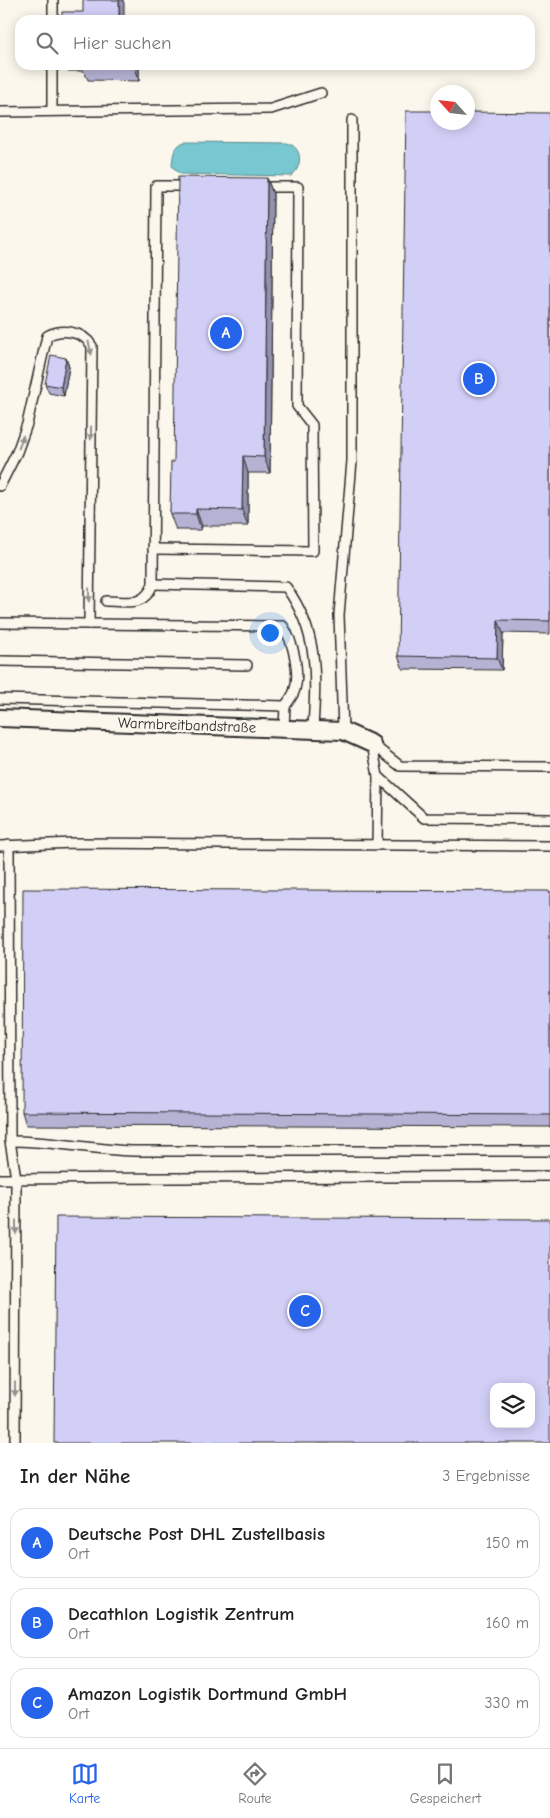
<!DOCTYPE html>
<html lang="de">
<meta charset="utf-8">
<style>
:root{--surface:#fff;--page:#f2f2f2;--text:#222;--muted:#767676;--line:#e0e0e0;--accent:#2563eb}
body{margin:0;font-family:"Comic Neue",sans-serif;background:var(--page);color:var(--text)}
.controls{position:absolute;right:15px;bottom:15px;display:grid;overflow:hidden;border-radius:10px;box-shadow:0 2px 12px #0003}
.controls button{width:45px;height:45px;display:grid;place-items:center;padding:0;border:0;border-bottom:1px solid var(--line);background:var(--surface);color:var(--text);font:25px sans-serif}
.compass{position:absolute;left:430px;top:85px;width:45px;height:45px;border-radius:50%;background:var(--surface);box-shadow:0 2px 12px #0003;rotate:297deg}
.you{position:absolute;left:269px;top:632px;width:18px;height:18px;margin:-12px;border:4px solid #fff;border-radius:50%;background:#1a73e8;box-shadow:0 0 0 8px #1a73e833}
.badge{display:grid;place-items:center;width:32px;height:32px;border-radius:50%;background:var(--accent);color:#fff;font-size:16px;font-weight:700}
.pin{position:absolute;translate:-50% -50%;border:2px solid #fff;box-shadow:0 1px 5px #0006}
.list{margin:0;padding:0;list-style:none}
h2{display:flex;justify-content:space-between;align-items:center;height:65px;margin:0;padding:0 20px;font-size:21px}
h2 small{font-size:16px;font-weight:400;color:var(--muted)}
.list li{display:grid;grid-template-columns:32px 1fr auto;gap:15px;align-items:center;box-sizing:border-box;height:70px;margin:0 10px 10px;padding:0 10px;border:1px solid var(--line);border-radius:15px}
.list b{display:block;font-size:19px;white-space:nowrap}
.list p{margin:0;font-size:16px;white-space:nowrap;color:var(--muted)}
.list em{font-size:16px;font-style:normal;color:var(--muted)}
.icon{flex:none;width:28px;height:28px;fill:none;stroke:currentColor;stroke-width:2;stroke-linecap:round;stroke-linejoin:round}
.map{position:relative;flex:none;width:550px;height:1443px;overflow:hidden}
.search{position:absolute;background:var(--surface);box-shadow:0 2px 12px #0003;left:15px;right:15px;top:15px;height:55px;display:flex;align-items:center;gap:12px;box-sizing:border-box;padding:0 18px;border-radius:15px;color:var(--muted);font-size:19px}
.sheet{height:305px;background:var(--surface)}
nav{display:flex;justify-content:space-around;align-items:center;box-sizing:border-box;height:70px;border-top:1px solid var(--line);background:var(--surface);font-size:14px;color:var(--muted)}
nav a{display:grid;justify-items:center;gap:2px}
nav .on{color:var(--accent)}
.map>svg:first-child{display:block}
</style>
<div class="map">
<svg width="550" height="1443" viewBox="0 0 550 1443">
<rect width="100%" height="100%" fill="#fbf7ec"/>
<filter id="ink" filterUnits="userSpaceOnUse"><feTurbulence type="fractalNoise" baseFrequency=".02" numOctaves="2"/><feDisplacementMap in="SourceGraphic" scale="10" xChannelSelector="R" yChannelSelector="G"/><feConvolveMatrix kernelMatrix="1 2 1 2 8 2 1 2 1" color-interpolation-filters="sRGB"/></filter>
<g filter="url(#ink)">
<path fill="#78c8d1" stroke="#59898f" d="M184 142 287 143C303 147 303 167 291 176L180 174 172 166C173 155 173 147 184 142Z"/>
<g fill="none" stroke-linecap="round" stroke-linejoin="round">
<defs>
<g id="service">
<path d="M53 20V0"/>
<path d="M52 110V65"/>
<path d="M0 112 271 109 321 93"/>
<path d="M0 486 17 452 27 424 47 336C62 328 83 331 92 346L89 624 0 623"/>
<path d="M153 549 313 551 312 425 297 406 298 187H259"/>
<path d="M153 584 286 587C319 633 316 675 313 729"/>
<path d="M106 601C127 601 144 608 153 584L156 186H189"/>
<path d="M0 661 247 665"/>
<path d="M0 699 285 706C288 702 292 697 294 692 301 674 293 641 283 626L89 624"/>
<path d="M284 728 285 706"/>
<path d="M343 731 339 615 352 461V120"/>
<path d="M372 744 378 776 424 818 550 819"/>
<path d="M372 744 400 766 550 767"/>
<path d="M9 845 10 1141 16 1178 15 1443"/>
<path d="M377 845 378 776"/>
<path d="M0 846 74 843 550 846"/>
<path d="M10 1141C51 1141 91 1149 132 1151H550"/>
<path d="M0 1179 550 1176"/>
</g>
<path id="minor" d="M0 718 343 731 372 744"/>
</defs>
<use href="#service" stroke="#2b2b2b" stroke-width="12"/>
<use href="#minor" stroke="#2b2b2b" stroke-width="20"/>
<use href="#service" stroke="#fbf7ec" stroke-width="9"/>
<use href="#minor" stroke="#fbf7ec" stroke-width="16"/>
</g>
<g fill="#b5b2d4" stroke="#2b2b2b">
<path d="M66 65H139V81L88 80 84 71H68Z"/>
<path d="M550 113V634L503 633 502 670 403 669 398 656Z"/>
<path d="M267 178 273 194 270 473H248V526H202L201 530H176L170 514 174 462Z"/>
<path d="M66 358 69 367 64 396 49 393 45 384Z"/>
<path d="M550 891V1127L26 1125 22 1112Z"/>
</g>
<g fill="#9391ad" stroke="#2b2b2b">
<path d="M119 0H123L124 3V20H119Z"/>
<path d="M135 65H139V81L135 67Z"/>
<path d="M267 178 273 194 270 473 264 457Z"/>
<path d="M66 358 69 367 64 396 61 387Z"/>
<path d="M243 456 248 473V526L242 510Z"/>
<path d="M196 509 202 526 201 530 196 514Z"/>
<path d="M498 620 503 633 502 670 497 658Z"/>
</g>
<g fill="#d2cff7" stroke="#2b2b2b" fill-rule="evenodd">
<path d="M83 0H119V20H62V12H83Z"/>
<rect x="83" y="65" width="52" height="2"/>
<path d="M406 111H438V122H468V112L550 113V621L498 620 497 658 398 656Z"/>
<path d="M178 177 267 178 264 457 243 456 242 510 196 509V514H170L171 462H174Z"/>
<path d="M51 355 66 358 61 387 45 384Z"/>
<path d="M23 889 550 891V1115L22 1112Z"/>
<path d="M56 1217 550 1219V1443H54ZM494 1387H531V1424H494Z"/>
</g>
<defs><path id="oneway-solid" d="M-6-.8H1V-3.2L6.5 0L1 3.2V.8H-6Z" transform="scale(1.25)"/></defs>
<g fill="#93918c">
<use href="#oneway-solid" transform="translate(90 348) rotate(77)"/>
<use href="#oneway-solid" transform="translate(91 433) rotate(91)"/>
<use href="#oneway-solid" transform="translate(21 442) rotate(-70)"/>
<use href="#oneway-solid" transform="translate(89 595) rotate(91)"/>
<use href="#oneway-solid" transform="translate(16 1227) rotate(90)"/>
<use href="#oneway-solid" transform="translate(15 1389) rotate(90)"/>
</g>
</g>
<g text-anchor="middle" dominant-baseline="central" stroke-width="5" stroke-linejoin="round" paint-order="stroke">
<g font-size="15" fill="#2b2b2b" stroke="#fbf7ec">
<text transform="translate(187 725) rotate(2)">Warmbreitbandstraße</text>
</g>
</g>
</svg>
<div class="controls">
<button><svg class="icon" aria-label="layers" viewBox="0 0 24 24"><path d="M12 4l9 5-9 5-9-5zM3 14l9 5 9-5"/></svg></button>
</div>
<svg class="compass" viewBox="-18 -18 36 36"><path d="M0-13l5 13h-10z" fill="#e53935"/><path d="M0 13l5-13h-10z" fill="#767676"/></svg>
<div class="you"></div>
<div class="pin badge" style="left:226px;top:333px">A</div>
<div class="pin badge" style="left:479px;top:379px">B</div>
<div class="pin badge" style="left:305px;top:1311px">C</div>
<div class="search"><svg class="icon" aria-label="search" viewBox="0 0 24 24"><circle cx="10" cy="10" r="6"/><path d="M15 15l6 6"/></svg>Hier suchen</div>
</div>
<section class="sheet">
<h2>In der Nähe<small>3 Ergebnisse</small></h2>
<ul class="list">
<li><span class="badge">A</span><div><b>Deutsche Post DHL Zustellbasis</b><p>Ort</p></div><em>150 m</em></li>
<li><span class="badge">B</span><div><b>Decathlon Logistik Zentrum</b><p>Ort</p></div><em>160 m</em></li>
<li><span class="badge">C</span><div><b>Amazon Logistik Dortmund GmbH</b><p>Ort</p></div><em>330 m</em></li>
</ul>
</section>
<nav>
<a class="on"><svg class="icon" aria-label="map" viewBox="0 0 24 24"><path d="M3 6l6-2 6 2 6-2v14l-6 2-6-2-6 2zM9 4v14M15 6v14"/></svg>Karte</a>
<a><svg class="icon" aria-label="directions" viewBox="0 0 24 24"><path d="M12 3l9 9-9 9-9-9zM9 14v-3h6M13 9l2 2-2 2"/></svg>Route</a>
<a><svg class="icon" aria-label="saved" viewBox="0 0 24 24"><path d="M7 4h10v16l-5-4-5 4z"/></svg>Gespeichert</a>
</nav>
